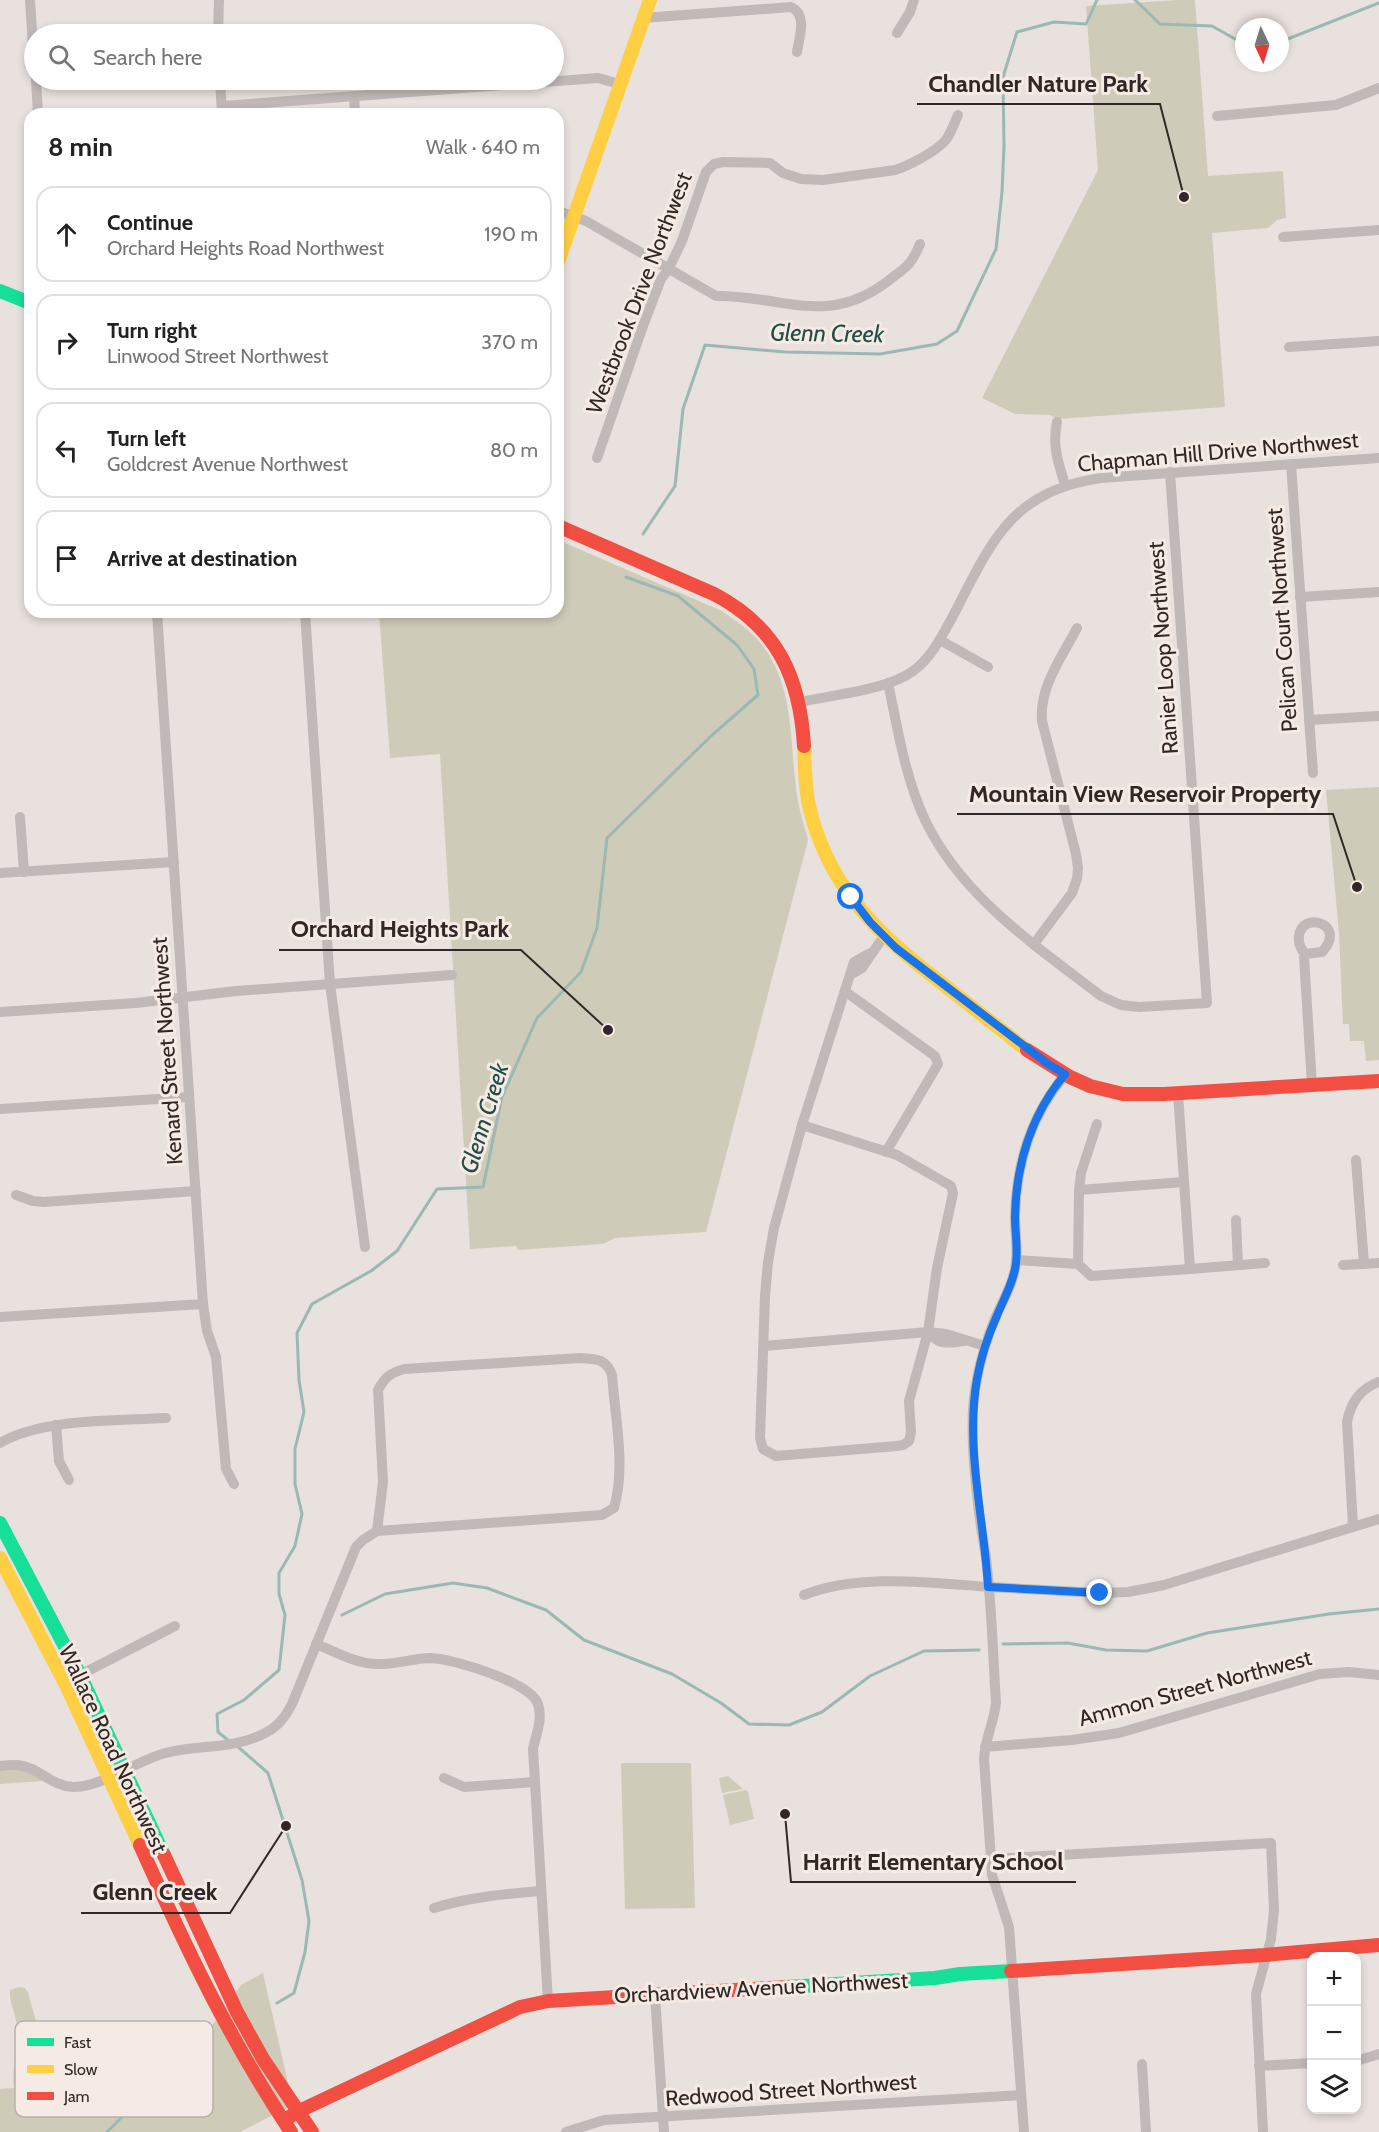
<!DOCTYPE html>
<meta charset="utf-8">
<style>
:root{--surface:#fff;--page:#f2f2f2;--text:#222;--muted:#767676;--line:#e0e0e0}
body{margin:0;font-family:Cabin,sans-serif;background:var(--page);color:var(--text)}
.controls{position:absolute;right:18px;bottom:18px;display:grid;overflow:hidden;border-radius:12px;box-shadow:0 3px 9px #0003}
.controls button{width:54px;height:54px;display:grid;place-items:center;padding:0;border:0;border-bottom:2px solid var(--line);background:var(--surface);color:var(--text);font:30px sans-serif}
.compass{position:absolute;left:1235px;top:18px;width:54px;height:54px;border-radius:50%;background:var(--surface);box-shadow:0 3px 9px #0003;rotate:176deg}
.stop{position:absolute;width:18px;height:18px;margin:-14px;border:4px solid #1a73e8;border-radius:50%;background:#fff}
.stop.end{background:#1a73e8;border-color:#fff;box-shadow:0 2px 6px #0008}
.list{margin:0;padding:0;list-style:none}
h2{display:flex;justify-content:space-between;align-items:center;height:78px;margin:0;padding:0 24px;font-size:26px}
h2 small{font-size:20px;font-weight:400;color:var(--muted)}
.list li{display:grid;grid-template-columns:39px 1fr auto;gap:18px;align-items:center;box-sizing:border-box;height:96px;margin:0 12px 12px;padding:0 12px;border:2px solid var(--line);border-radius:18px}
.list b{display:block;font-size:22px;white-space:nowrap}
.list p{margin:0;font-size:20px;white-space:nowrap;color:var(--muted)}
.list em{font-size:20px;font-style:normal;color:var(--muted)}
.icon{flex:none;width:33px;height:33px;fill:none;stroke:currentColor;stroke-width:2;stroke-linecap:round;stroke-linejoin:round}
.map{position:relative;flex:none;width:1379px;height:2132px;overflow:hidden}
.search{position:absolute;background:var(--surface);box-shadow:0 3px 9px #0003;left:24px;top:24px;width:540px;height:66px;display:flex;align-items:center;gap:15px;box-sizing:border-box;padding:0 21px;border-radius:33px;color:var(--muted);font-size:22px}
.panel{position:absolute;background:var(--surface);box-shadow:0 3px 9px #0003;left:24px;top:108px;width:540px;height:510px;border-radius:18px}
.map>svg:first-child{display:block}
</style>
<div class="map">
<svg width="1379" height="2132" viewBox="0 0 1379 2132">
<rect width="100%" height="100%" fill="#e9e1dd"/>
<g fill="#ceccb8">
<path d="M1177 0H1195L1208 176 1283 171 1286 218 1277 220 1268 228 1212 233 1225 407 1058 419 1050 415 1015 414 982 398 1098 170 1086 6Z"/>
<path d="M558 540 722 611C735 620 748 629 758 640 796 684 789 742 797 795 799 810 804 825 808 840L706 1232 615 1238 603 1244 518 1250 516 1246 470 1249 440 754 390 758 379 612H558Z"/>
<path d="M1379 787V1060L1366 1061 1364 1041H1350L1349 1024H1343L1339 933 1326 790Z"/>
<path d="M621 1763H691L695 1908 625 1909Z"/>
<path d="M34 1764 43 1781 0 1784V1766Z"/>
<path d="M728 1776 743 1789 722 1793 719 1778Z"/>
<path d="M746 1790 748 1792 754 1819 730 1825 723 1795Z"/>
<path d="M263 1973 293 2105 240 2132H0V2089L14 2088C11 2068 19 2047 17 2027 16 2014 9 2002 10 1990L19 1987 25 1988 28 1993 44 2049 47 2085 123 2079 197 2047 241 1985Z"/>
</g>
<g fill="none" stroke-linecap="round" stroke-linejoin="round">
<g stroke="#9bb9b2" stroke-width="3">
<path d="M1135 0 1160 24 1212 26 1244 44"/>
<path d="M1280 42 1379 3"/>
<path d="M643 534 675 486 683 409 705 345 785 352 880 354 937 344 957 331 996 249 1002 192 1004 146 1003 77 1017 32 1054 22 1086 24 1097 0"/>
<path d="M342 1615 385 1594 453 1583 487 1588 546 1610 584 1640 672 1674 721 1703 749 1724 789 1725 822 1712 870 1676 924 1651 979 1650"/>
<path d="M1003 1644 1068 1643 1106 1650 1147 1651 1207 1633 1329 1614 1379 1609"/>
<path d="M229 1741 218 1732 217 1714 244 1700 279 1670 285 1615 279 1594V1573L295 1546 302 1514 295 1484V1449L304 1412 299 1380 297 1333 312 1304 371 1271 397 1251 437 1189 483 1187 502 1097 537 1018 581 972 597 928 607 838 711 736 758 695 754 669 737 645 678 596 626 577"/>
<path d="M237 1746 268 1773 302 1880 309 1921 305 1952 294 1993 277 2003"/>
<path d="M107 2132 150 2089 198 2046"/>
</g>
<g stroke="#c1b9b7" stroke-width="10">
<path d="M30 0 34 62"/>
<path d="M643 18 791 7C808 15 799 37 797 52"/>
<path d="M897 33 910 12 914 0"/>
<path d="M218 34 219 0"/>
<path d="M36 80 38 114"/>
<path d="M220 80 222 114"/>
<path d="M354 96 355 114"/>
<path d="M222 106 598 78 619 84"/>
<path d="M1217 116 1336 105 1379 88"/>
<path d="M558 211 586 221 716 296C782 295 827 328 888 281 906 267 911 266 920 244"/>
<path d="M1283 237 1379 230"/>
<path d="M1289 347 1379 341"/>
<path d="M1057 422C1052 447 1058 461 1065 485"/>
<path d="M597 458 643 326 661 279 668 270 682 241 706 172 714 164 723 162 770 163 783 173 801 179 823 180 895 170C908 166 935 152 945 141 951 134 954 123 958 115"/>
<path d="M1291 464 1313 773"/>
<path d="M1300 597 1379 592"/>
<path d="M157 612 203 1304 207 1331 216 1357 226 1469 234 1484"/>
<path d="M305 612 330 984 365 1247"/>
<path d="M940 640 988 667"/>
<path d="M888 683C898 730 905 777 925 820 962 897 1035 945 1101 996L1121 1005 1139 1007 1207 1003 1170 472"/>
<path d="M800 702C832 695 888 690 913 671 932 657 942 636 953 616 991 543 1010 491 1101 478L1379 458"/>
<path d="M1309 720 1379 716"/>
<path d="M20 817 24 872"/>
<path d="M0 873 174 862"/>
<path d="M1034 944 1072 893 1077 879 1078 868 1076 854 1042 721C1039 687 1062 657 1077 628"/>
<path d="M1305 954 1322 952C1348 924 1302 910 1299 936 1298 942 1301 949 1305 954L1304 957 1312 1085"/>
<path d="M850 975 862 968 884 936"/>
<path d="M846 992 935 1056 938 1064 886 1152"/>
<path d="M0 1012 136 1003 236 991 452 975"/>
<path d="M1178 1093 1190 1269 1265 1263"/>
<path d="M0 1109 189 1097"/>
<path d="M1097 1124 1081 1173 1079 1190 1184 1182"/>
<path d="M802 1125 854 962 870 953"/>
<path d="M1356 1160 1364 1264"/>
<path d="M16 1195 33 1201 44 1202 196 1191"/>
<path d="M1236 1220 1238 1265"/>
<path d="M1016 1260 1078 1264 1091 1276 1190 1269"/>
<path d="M1078 1264 1079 1190"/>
<path d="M1343 1265 1379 1263"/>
<path d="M0 1317 203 1304"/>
<path d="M928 1332 909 1401 911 1432 909 1441 903 1445 897 1446 776 1456 763 1449 760 1438 765 1296 768 1262 774 1228 802 1125 897 1155 951 1186 953 1193 937 1268 928 1332C940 1346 947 1343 964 1341"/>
<path d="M764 1346 928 1332 946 1334 985 1346"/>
<path d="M580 1358C595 1359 606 1358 612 1375 615 1417 626 1467 614 1508L602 1515 377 1531 383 1482 378 1390C385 1377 390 1373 404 1369Z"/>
<path d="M56 1425 59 1461 69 1480"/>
<path d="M0 1443C43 1418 117 1421 166 1418"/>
<path d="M1353 1526 1347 1422C1351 1402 1360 1389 1379 1382"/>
<path d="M804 1595C860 1573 932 1583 990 1587 1027 1589 1064 1591 1100 1593L1128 1592 1164 1585 1379 1519"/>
<path d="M316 1644C334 1651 356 1664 377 1664 395 1665 413 1658 431 1658 453 1659 531 1682 538 1704 543 1719 536 1735 533 1749L548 2001"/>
<path d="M80 1675 175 1626"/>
<path d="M985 1747 1072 1740 1119 1733 1320 1674 1349 1672 1379 1675"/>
<path d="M0 1766C7 1765 16 1764 23 1766 41 1770 52 1786 73 1787 102 1787 135 1762 162 1754 195 1744 230 1750 261 1735 277 1728 284 1719 292 1704L356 1547 363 1540 377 1531"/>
<path d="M444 1778 464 1787 535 1782"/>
<path d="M991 1859 1271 1843 1274 1910 1271 1939 1256 1994 1263 2132"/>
<path d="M434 1908C470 1897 505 1894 541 1891"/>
<path d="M655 1995 664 2132"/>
<path d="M1356 2061 1379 2054"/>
<path d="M1142 2064 1146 2132"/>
<path d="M1259 2066 1312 2063"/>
<path d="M566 2132 604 2120 1021 2095"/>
<path d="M1024 2132 1009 1927 992 1875 991 1859 984 1759C985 1739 994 1722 996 1703 993 1658 992 1612 987 1567 986 1554 983 1540 981 1527 976 1491 971 1445 973 1409 975 1379 983 1349 994 1321 1002 1302 1014 1283 1016 1262 1018 1247 1015 1232 1015 1217 1016 1165 1031 1115 1065 1075"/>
</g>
<g stroke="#16e098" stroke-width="14">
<path d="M0 291 30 303"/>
<path d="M0 1523 80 1675 164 1855"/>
<path d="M786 1987 935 1978 960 1974 1011 1971"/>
</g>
<g stroke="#ffcf43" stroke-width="14">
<path d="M558 262 650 0"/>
<path d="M804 746C805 769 805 792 811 814 834 900 892 945 958 996 981 1014 1004 1032 1027 1050"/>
<path d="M0 1558 67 1687 140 1845"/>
</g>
<g stroke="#f24e42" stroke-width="14">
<path d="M558 526 714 594C777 627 800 677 804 746"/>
<path d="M1027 1050 1070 1077 1090 1086 1123 1094H1164L1379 1081"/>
<path d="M140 1845C184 1944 230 2041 291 2132"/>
<path d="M164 1855 237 2012 263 2059 312 2132"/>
<path d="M1011 1971 1265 1955 1379 1945"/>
<path d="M288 2118 297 2112 520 2007 548 2001 786 1987"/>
</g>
</g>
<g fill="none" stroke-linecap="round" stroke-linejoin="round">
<path stroke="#1a73e8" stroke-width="8" d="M851 897 870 922 896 948 1048 1064 1065 1074C1031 1115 1016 1165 1015 1217 1015 1232 1018 1248 1016 1263 1014 1282 1003 1300 996 1318 987 1338 981 1357 977 1379 965 1448 984 1517 988 1587L1100 1593"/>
</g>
<g text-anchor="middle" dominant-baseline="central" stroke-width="6" stroke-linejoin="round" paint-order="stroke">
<g font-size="22" fill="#312726" stroke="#f6eae4">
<text transform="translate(639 293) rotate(-69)">Westbrook Drive Northwest</text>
<text transform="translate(1218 452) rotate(-5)">Chapman Hill Drive Northwest</text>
<text transform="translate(1282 620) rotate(-94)">Pelican Court Northwest</text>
<text transform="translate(1163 648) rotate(-94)">Ranier Loop Northwest</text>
<text transform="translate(167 1051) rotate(-94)">Kenard Street Northwest</text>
<text transform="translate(1195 1688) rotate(-15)">Ammon Street Northwest</text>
<text transform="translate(113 1749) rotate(65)">Wallace Road Northwest</text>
<text transform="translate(761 1988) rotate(-3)">Orchardview Avenue Northwest</text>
<text transform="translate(791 2090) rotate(-4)">Redwood Street Northwest</text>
</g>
<g font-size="24" font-style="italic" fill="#204e47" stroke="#f6eae4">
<text transform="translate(827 333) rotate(1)">Glenn Creek</text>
<text transform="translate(484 1118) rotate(-73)">Glenn Creek</text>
</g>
</g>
<rect x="15" y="2021" width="198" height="96" rx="9" fill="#f6eae4" stroke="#bbb0ab" stroke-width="1.5"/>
<rect x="27" y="2038" width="27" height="8" fill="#16e098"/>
<rect x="27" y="2065" width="27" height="8" fill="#ffcf43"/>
<rect x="27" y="2092" width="27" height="8" fill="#f24e42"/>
<g font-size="16" fill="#312726">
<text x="64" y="2048">Fast</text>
<text x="64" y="2075">Slow</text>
<text x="64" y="2102">Jam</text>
</g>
<path fill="none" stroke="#312726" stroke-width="2" d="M1184 197L1160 104H917M1357 887L1333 814H957M608 1030L521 950H279M785 1814L791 1882H1076M286 1826L230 1913H81"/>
<g fill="#312726" stroke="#f6eae4" stroke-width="2">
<circle cx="1184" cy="197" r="6"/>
<circle cx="1357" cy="887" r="6"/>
<circle cx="608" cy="1030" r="6"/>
<circle cx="785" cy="1814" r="6"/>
<circle cx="286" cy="1826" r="6"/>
</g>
<g font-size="24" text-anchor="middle" font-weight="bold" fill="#312726" stroke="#f6eae4" stroke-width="6" stroke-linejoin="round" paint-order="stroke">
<text x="1038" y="92">Chandler Nature Park</text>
<text x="1145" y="802">Mountain View Reservoir Property</text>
<text x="400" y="937">Orchard Heights Park</text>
<text x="933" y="1870">Harrit Elementary School</text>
<text x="155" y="1900">Glenn Creek</text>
</g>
</svg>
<div class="controls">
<button>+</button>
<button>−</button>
<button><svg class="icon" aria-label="layers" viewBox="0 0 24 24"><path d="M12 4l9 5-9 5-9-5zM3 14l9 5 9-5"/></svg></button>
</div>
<svg class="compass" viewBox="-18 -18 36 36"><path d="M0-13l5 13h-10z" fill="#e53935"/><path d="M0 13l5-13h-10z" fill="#767676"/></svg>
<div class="stop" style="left:851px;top:897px"></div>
<div class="stop end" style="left:1100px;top:1593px"></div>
<div class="search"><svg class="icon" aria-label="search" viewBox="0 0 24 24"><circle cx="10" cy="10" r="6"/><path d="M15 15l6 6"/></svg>Search here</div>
<section class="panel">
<h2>8 min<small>Walk · 640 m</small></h2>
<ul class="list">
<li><svg class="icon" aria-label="ahead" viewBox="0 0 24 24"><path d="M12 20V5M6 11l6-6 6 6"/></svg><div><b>Continue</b><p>Orchard Heights Road Northwest</p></div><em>190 m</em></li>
<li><svg class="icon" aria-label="right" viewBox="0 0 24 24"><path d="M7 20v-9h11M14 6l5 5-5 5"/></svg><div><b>Turn right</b><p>Linwood Street Northwest</p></div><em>370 m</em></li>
<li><svg class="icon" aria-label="left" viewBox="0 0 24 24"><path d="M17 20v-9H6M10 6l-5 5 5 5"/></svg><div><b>Turn left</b><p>Goldcrest Avenue Northwest</p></div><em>80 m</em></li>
<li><svg class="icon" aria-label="arrive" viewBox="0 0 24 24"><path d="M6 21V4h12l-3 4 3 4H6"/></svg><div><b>Arrive at destination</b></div></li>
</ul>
</section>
</div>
